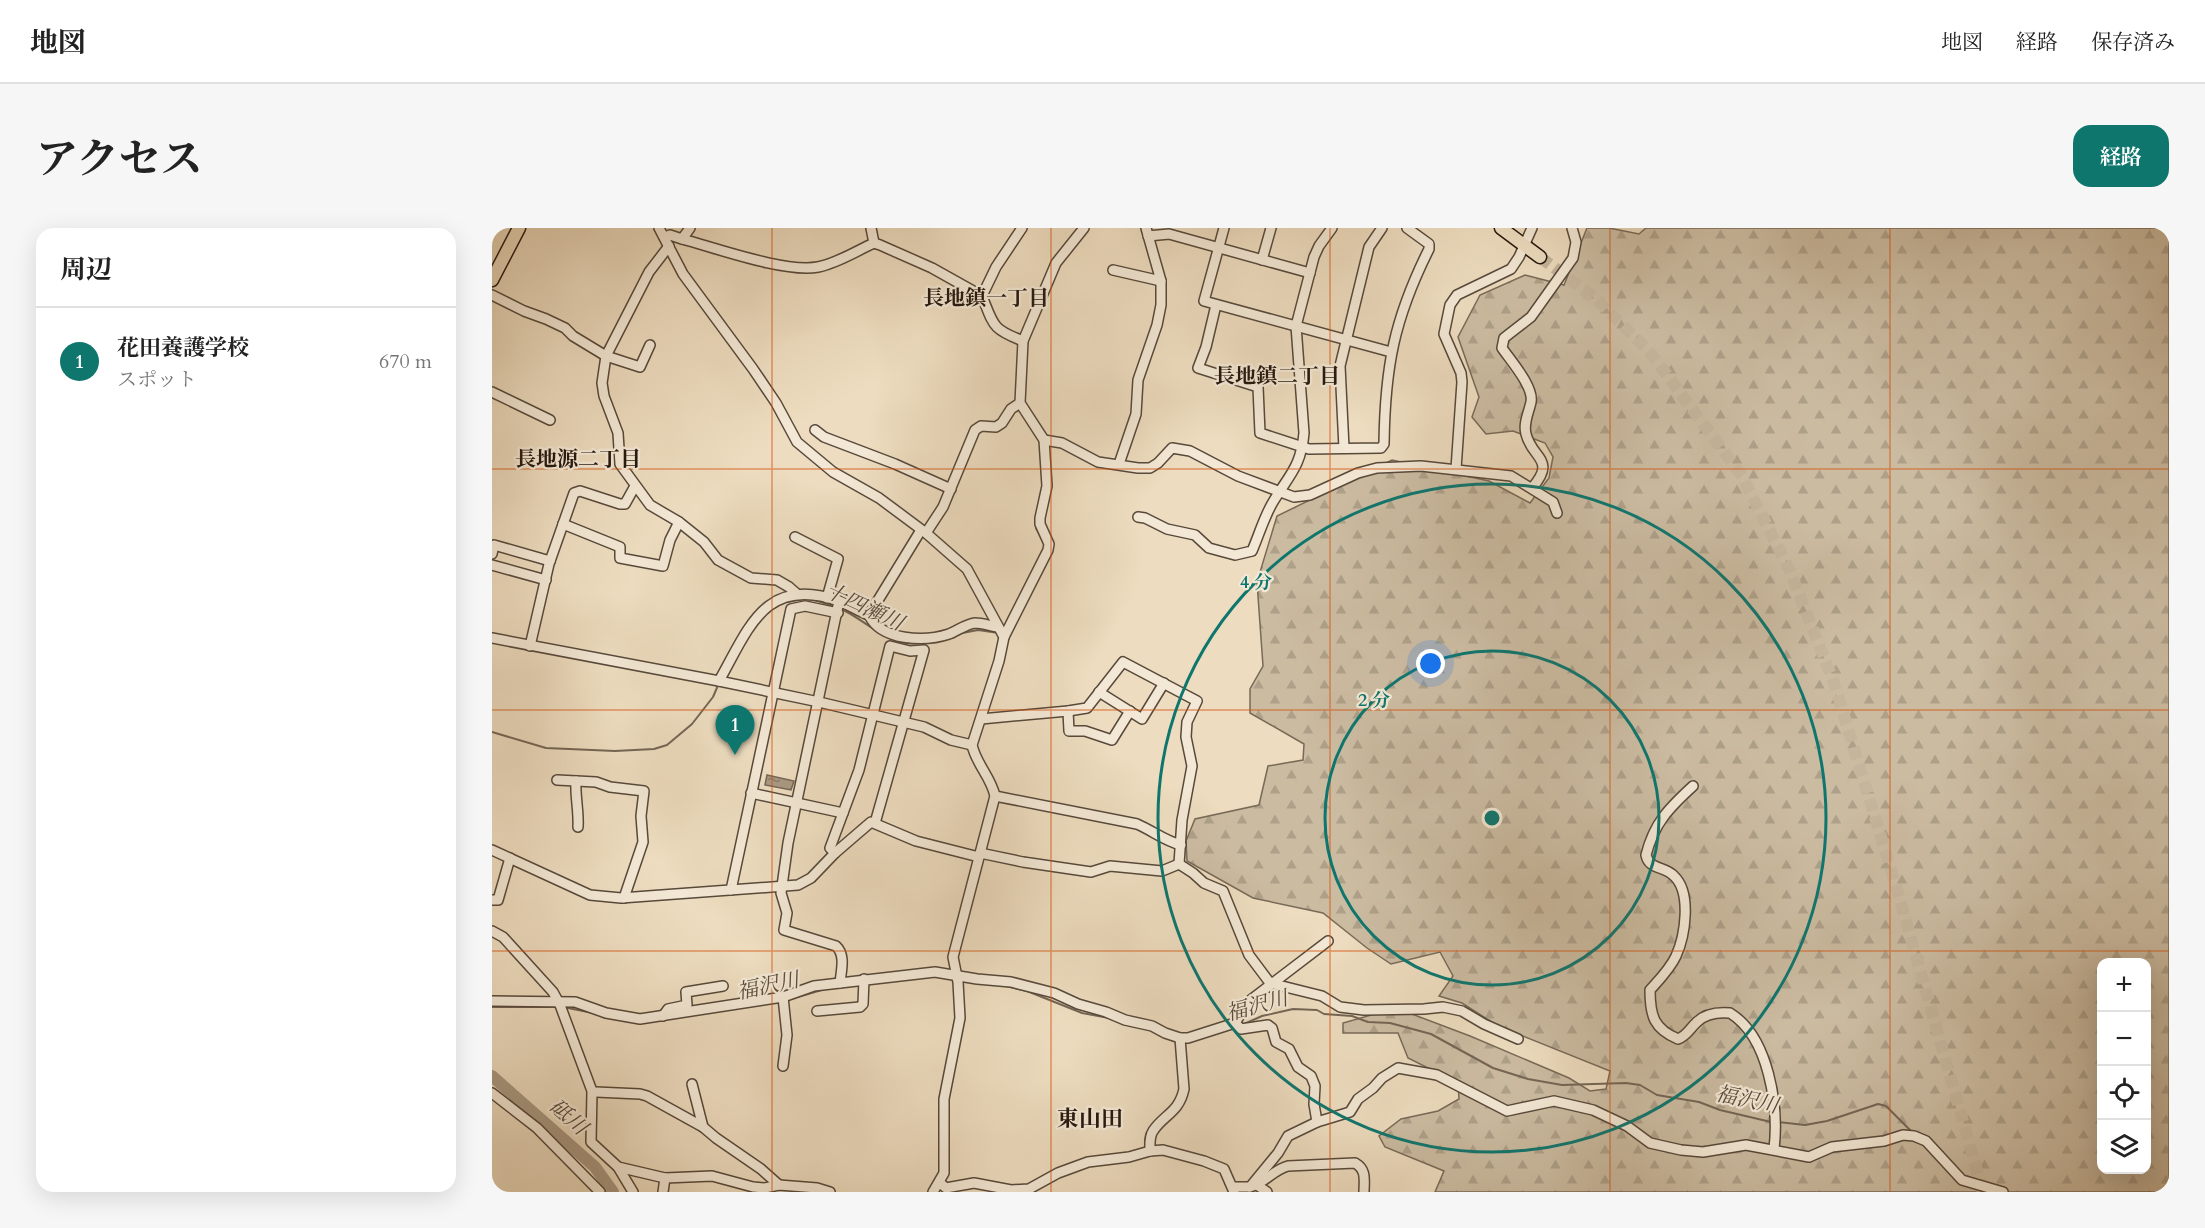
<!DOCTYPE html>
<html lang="ja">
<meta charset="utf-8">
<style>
:root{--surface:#fff;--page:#f6f6f6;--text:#222;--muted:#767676;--line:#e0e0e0;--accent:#0f766e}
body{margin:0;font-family:Cardo,"Noto Serif JP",serif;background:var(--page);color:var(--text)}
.controls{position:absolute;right:18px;bottom:18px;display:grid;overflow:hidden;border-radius:12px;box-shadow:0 6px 24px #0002}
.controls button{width:54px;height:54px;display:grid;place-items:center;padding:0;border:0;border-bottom:2px solid var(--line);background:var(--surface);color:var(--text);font:30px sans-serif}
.you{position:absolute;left:939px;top:436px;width:21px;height:21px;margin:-15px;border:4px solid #fff;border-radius:50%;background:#1a73e8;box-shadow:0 0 0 9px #1a73e833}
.badge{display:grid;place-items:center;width:39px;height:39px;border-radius:50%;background:var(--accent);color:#fff;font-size:20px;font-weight:700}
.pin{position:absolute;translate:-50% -50px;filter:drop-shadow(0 2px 3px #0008)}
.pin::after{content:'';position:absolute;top:32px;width:21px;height:18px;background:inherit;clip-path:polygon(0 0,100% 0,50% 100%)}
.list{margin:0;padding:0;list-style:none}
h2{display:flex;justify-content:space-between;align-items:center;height:78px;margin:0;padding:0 24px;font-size:26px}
h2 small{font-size:20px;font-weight:400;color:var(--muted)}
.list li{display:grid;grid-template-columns:39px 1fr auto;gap:18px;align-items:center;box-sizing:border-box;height:108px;padding:0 24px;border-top:2px solid var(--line)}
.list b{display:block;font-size:22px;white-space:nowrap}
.list p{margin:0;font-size:20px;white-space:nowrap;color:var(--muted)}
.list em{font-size:20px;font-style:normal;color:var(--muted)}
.icon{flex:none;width:33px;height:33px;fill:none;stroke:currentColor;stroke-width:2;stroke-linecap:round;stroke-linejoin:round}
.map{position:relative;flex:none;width:1677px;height:964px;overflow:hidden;border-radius:18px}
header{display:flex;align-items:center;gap:36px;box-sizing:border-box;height:84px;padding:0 30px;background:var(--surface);border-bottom:2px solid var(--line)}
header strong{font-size:28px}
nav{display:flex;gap:33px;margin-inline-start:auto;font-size:21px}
.intro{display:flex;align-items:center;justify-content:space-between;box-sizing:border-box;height:144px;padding:0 36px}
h1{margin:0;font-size:42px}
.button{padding:15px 27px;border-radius:18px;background:var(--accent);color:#fff;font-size:21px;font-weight:700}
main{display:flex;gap:36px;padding:0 36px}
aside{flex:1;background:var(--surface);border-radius:18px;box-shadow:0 6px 24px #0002}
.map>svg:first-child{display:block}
</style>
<header>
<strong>地図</strong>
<nav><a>地図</a><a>経路</a><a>保存済み</a></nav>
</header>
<div class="intro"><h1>アクセス</h1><a class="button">経路</a></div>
<main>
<aside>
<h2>周辺<small></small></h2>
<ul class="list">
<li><span class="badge">1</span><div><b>花田養護学校</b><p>スポット</p></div><em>670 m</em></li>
</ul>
</aside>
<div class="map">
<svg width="1677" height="964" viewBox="0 0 1677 964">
<defs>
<pattern id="forest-firs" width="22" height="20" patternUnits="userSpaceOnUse" patternTransform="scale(1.5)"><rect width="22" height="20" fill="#cbbba1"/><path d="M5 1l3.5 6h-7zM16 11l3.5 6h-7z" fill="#aea089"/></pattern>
<pattern id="water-ripples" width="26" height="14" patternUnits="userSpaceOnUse" patternTransform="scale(1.5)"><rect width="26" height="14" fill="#a99983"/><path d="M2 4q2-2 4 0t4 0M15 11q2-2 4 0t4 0" fill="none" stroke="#897c6a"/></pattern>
</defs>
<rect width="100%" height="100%" fill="#eddcbf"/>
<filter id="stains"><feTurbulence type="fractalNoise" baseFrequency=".00333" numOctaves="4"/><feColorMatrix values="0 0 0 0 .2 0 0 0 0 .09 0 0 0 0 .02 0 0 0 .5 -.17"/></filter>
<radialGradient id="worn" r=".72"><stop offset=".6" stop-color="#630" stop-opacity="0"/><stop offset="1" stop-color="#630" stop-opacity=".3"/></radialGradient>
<path fill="url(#forest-firs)" stroke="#786a58" stroke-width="1.5" fill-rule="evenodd" d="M1095 0H1117L1147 6 1154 0H1677V964H943L952 943 893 919 887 908 909 891 946 883 967 871 966 855 916 830 906 805H851V795L904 780 978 808 1077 850 1098 863 1114 861 1118 843 1006 798 970 775 947 768 961 748 948 724 899 736 875 720 831 685 761 670 695 633 694 613 703 591 767 577 776 538 811 532 812 516 758 485V461L771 438 765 354 785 288 900 232 997 253 1038 275 1057 250 1061 229 1053 215 1021 203 994 206 980 189 987 169 966 109 988 67 1033 47 1072 57ZM1610 734H1654V942H1610Z"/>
<path fill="url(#water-ripples)" stroke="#746555" stroke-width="1.5" d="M275 547 302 553 299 562 273 557Z"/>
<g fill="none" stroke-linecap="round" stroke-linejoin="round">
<g stroke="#746555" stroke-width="2">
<path d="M525 172V157"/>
<path d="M544 295V300L549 309"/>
<path d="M319 371 342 378"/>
<path d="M295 374 310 371"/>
<path d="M347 380C375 392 395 419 428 415"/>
<path d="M465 406 486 402 507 405"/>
<path d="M0 504 54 520 123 523 162 521 175 517 200 496 221 469 227 455"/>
<path d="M514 758 535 763 590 785 617 790"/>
<path d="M299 771 333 761"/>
<path d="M0 779H65"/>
<path d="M71 779 101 785"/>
<path d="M752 796 770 788 801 781 825 782 832 786 860 788 876 794 898 795 939 806 1001 840 1036 851 1070 857 1134 855 1148 857 1165 867 1207 874 1228 882 1279 894"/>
<path d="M1285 894 1313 897 1335 893 1386 876 1394 878 1420 904"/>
</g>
<path stroke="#a99983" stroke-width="12" d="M0 848 103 939 121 964"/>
<path stroke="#c5b59c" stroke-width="12" stroke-dasharray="12 6" stroke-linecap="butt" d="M1048 29 1104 71 1157 123 1250 248 1298 343 1342 455 1406 665 1491 964"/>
<defs>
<g id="minor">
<path d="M167 0 191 46 261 141 284 175 305 214 341 244 387 270 434 305 475 341 512 409"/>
<path d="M379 0 382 15"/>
<path d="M732 0 712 73 899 124"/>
<path d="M656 8 677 6 818 45"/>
<path d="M173 9 178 7 190 11 198 0"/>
<path d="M190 11C224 20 293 45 326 39 346 35 364 23 382 15L388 17 440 40 490 68C502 98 500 101 531 113"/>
<path d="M177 18 157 44 114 128 110 155 112 168 126 205 128 236 158 277 187 294 212 314 226 332 259 350 285 352 297 359 305 366"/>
<path d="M770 32 779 0"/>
<path d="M621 42 669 53"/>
<path d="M0 67 32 83 54 91 73 100 81 108 114 128 148 139 158 117"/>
<path d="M490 68 504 39 530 0"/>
<path d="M724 77 714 119 706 140 766 159 768 205 817 221 889 220 892 216C893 139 902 91 937 21V16L915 0"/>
<path d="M0 164 58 192"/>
<path d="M323 202 332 209 403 236 459 261"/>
<path d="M552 212 570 215 606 234 646 240H658L666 235 680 220 698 223 746 248 802 269 818 267 866 245 885 240 929 238 1019 248 1061 274 1065 285"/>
<path d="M852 220 848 138 877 19 890 0"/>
<path d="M627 236 644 186 646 152 665 97 669 77V53L654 0"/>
<path d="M964 241 970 154 969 145 952 106 958 77 965 67 1019 41 1027 29 1040 0"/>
<path d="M1040 260C1065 231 1040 231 1034 206 1031 195 1037 184 1039 174 1042 159 1019 133 1010 120L1012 110 1039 89 1081 30 1084 14 1080 0"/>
<path d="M646 289 653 290 675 301 703 307 717 320 743 327 760 323C767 307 772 289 781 274 797 247 809 239 812 205L804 98 822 29 827 18 840 0"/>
<path d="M71 296 128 319V330L171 338 178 312 187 294"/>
<path d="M434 305 451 279 483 202 489 198 504 199 510 195 519 181 528 175"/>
<path d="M303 309 346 331 335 370"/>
<path d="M0 326 2 317 58 333"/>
<path d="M0 337 54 352"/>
<path d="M347 373 296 615 289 665 295 685 292 702 344 718C354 727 349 743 348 755"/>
<path d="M377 387C389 413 433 414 457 406 465 403 474 396 483 395 490 395 499 398 506 399"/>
<path d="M0 410 227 453 327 474 432 499 459 512 480 517"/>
<path d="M38 418 57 336 82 265 88 263 128 276H133L143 258"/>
<path d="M227 453C257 400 273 347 347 373 357 377 366 383 377 387L429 302"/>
<path d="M607 464 650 491 672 455"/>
<path d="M576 483 577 503H593L620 512 638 483"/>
<path d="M489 491 576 483 595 480 631 434 705 473 695 494 694 509 700 538 690 592 687 636"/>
<path d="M65 552 104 554 118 559 152 563 149 588 151 614 132 670"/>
<path d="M84 553C83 569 87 583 86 599"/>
<path d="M1201 558C1177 580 1162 595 1154 627 1157 642 1173 638 1182 648 1200 665 1193 708 1184 728 1178 741 1167 752 1158 762 1158 788 1162 801 1186 811 1195 808 1198 800 1205 794 1214 785 1226 784 1238 785 1277 809 1287 879 1282 921"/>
<path d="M259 565 351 585"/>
<path d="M503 568 645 596C661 603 673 613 689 617"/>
<path d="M0 622 98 667 129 670 306 657 319 650 343 625 379 594 424 613 487 629"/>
<path d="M343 625 338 620 367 542 398 418 418 423 432 422 383 595"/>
<path d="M488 625 531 634 599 644 618 638 670 643 687 636"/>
<path d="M687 636 701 645 712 655 731 663 757 727 778 755 830 768 848 779 872 782 932 781 951 779 970 783 992 796 1026 811"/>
<path d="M239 662 299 381 313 378 346 385"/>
<path d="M0 672H6L18 630"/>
<path d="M0 703 11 709 61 764 68 777 100 863 99 914 126 939 141 964"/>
<path d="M291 769 295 807 291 838"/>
<path d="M0 773 83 774 114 785 148 791 291 769 322 758 443 744 485 751 519 754 562 765 586 776 614 784 633 792 660 798 673 805 688 810H696L743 795 756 774 836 713"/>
<path d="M325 783 368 779 371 776 372 751"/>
<path d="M171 788 176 781 195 777 194 764 231 758"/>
<path d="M743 795 749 801 776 797 780 800 784 814 797 821 806 839 819 848 823 858 822 876 825 894"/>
<path d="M200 856 211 899"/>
<path d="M104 864 148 866 155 868 211 899 224 910 269 941 287 957"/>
<path d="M0 865 45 900 108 964"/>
<path d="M658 923C658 916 657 909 661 903 671 887 687 885 692 861L688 810"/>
<path d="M126 939 173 950 220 948 261 959 273 960 287 957 325 960 338 964"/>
<path d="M448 955 454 960 482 955 519 962 537 961 566 945 596 934 637 929 658 923 671 922 712 933 732 941 742 964"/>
<path d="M765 957 775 964"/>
<path d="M741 959H758L786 925 796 908 825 894 858 884 866 871 881 860 890 850 906 840 945 847 1015 883 1062 873 1101 882 1135 898 1158 915 1189 922 1211 924 1254 917 1317 929 1340 919 1392 913 1411 907 1422 908 1434 913 1470 952 1511 964"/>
<path d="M758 959C773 955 781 942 796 938L863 935C875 942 872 952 872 964"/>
<path d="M171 964 173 950"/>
<path d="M441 964 452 945V871L468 790 466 754 461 729 503 568C499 549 484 536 480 517L507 433 512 409 556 322 557 316 548 296V290L555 258 552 212 528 175 531 113 564 35 592 0"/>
</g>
<g id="highway">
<path d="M1009 0 1048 29"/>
<path d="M0 52 27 0"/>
</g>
</defs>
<use href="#minor" stroke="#57493b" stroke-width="12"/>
<use href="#highway" stroke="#25180f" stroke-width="15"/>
<use href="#minor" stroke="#f3e8d5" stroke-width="9"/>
<use href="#highway" stroke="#eddcbf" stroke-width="12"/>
</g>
<path fill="none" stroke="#d4520c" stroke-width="1.5" stroke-opacity="0.55" d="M280 0V964M559 0V964M838 0V964M1118 0V964M1398 0V964M0 241H1677M0 482H1677M0 723H1677"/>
<g fill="none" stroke="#0f766e" stroke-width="3">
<circle cx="1000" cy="590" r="167"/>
<circle cx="1000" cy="590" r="334"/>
</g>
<g text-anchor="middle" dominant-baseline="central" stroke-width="4.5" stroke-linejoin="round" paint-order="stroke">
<g font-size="21" font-weight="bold" fill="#25180f" stroke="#f3e8d5">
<text x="494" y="70">長地鎮一丁目</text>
<text x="785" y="148">長地鎮二丁目</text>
<text x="86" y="231">長地源二丁目</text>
</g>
<g font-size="21" font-style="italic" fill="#5a4c3d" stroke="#f3e8d5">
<text transform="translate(372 379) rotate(25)">十四瀬川</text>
<text transform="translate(276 758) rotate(-12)">福沢川</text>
<text transform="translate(765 778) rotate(-15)">福沢川</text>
<text transform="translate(1255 872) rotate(12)">福沢川</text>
<text transform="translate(76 889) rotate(41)">砥川</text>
</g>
<g font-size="22" font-weight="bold" fill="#25180f" stroke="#f3e8d5">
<text x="598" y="891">東山田</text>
</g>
</g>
<circle cx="1000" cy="590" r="9" fill="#0f766e" stroke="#f3e8d5" stroke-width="3"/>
<g font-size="18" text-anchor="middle" font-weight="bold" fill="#0f766e" stroke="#f3e8d5" stroke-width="4.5" stroke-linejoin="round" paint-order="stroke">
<text x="764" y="360">4 分</text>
<text x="882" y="478">2 分</text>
</g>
<rect width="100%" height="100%" filter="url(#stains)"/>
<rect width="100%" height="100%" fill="url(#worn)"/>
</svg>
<div class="controls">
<button>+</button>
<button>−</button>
<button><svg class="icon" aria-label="locate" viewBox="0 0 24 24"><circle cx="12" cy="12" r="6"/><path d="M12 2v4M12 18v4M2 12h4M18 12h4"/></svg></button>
<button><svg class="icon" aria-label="layers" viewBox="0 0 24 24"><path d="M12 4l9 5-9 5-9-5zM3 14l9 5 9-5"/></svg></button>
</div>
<div class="you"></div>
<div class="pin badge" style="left:243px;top:527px">1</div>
</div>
</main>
